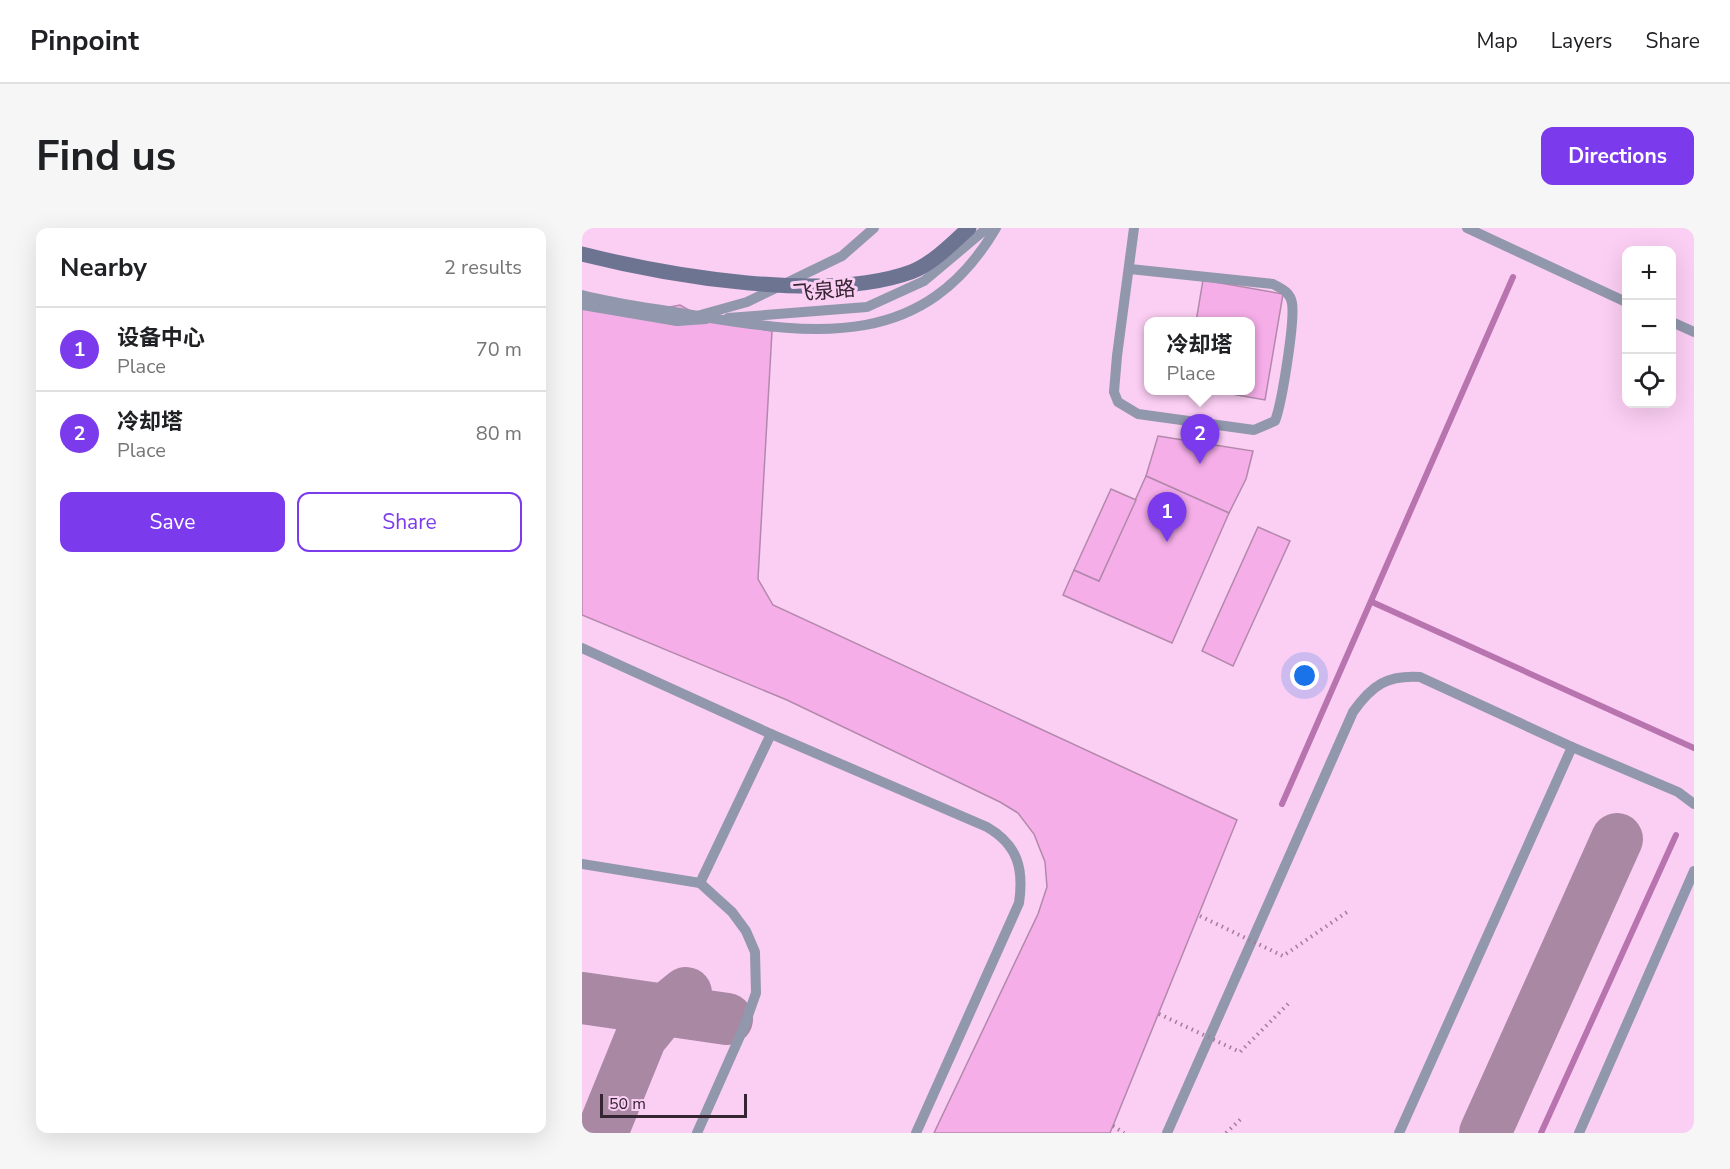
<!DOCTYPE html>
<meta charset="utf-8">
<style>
:root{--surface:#fff;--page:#f6f6f6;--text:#202124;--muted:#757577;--line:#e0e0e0;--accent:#7c3aed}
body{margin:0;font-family:"Nunito Sans","Noto Sans SC",sans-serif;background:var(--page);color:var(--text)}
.controls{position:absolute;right:18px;top:18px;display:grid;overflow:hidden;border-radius:12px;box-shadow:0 6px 24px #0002}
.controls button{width:54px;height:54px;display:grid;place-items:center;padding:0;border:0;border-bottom:2px solid var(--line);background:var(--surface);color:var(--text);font:30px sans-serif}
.scale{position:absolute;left:18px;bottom:15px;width:147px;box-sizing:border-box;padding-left:6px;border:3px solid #352432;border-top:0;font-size:16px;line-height:21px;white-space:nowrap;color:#352432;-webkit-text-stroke:4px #fbcef3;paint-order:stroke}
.you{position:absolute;left:723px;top:448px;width:21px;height:21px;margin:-15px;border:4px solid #fff;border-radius:50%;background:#1a73e8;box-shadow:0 0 0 9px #1a73e833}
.badge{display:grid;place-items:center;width:39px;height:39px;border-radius:50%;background:var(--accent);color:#fff;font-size:20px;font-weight:700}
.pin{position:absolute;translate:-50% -50px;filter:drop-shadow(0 2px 3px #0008)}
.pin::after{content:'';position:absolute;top:32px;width:21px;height:18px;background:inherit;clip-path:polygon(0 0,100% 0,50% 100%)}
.popup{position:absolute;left:562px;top:89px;width:111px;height:78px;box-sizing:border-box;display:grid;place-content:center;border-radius:12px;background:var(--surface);filter:drop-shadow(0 2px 4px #0005);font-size:20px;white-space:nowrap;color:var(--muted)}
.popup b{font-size:22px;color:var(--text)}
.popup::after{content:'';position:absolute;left:50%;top:100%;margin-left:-12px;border:12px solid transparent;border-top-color:var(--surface)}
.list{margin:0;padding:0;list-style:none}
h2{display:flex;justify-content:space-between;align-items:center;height:78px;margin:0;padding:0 24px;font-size:26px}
h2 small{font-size:20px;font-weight:400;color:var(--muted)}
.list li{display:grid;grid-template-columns:39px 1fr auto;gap:18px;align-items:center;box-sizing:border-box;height:84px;padding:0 24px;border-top:2px solid var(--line)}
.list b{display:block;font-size:22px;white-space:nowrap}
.list p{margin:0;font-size:20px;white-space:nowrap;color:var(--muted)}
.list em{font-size:20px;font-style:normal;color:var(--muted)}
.actions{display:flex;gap:12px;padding:18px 24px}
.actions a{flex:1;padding:14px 0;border:2px solid var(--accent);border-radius:12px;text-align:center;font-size:21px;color:var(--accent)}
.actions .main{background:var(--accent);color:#fff}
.icon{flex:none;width:33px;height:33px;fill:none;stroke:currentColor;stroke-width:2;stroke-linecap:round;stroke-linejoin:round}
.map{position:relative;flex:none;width:1112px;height:905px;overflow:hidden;border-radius:12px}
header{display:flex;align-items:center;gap:36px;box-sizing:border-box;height:84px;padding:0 30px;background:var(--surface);border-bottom:2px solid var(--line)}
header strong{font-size:28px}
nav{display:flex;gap:33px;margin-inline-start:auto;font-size:21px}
.intro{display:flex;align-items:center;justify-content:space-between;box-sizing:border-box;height:144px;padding:0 36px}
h1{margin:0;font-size:42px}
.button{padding:15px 27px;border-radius:12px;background:var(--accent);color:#fff;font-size:21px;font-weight:700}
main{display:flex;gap:36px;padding:0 36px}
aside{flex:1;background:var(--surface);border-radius:12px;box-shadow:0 6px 24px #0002}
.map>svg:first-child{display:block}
</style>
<header>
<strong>Pinpoint</strong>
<nav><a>Map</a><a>Layers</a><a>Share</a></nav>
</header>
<div class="intro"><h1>Find us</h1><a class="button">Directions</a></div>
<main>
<aside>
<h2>Nearby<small>2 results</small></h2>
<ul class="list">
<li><span class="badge">1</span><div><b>设备中心</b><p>Place</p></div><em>70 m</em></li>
<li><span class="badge">2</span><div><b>冷却塔</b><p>Place</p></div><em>80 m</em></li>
</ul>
<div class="actions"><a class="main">Save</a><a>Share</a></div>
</aside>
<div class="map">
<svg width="1112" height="905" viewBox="0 0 1112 905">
<rect width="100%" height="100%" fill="#fbcef3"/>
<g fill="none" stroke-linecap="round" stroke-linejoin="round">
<g stroke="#b874ae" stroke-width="6">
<path d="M790 374 1112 520"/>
<path d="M700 576 931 49"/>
<path d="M959 905 1094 607"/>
</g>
<g stroke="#a888a3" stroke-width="52">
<path d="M0 770 145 791"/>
<path d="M20 905 59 809 77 787 104 765"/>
<path d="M903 905 1035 611"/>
</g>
</g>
<g fill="#f6aee9" stroke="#b289ab" stroke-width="1.5">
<path d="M621 52 701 66 683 172 627 162H669V94H614Z"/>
<path d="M0 68 67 83 98 77 121 90 190 103 176 351 191 377 655 592 528 905H352L456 686 465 659 463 634 452 606 436 585 418 574 205 472 0 387Z"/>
<path d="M576 208 671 223 664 251 647 285 564 248Z"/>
<path d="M564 248 647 285 590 415 481 367 492 342 517 353Z"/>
<path d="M529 261 554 272 517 353 492 342Z"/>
<path d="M676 299 708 313 651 438 620 423Z"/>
</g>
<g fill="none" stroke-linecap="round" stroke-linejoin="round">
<g stroke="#9f7f99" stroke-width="4" stroke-dasharray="1.5 4.5" stroke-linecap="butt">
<path d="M531 898 542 905"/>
<path d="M644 905 661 889"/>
</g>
<g stroke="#9197ac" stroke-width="10">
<path d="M885 0 1044 74"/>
<path d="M548 41 691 56C700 61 708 64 710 75 713 93 700 175 693 193L672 202 556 186 536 174 532 164 535 128 552 0"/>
<path d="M0 77 95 93 100 92"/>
<path d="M115 88 165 74 260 28 292 0"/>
<path d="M146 90 285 79 342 53 405 0"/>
<path d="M95 93 124 91"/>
<path d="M1090 94 1112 104"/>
<path d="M0 420 189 506 405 599C436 617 442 641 437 675L334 905"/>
<path d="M0 636 118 655 150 684 164 703 173 724 174 765 162 799 115 905"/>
<path d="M118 655 189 506"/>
<path d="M585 905 771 484C790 457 805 447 838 449L990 519 1096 564 1112 576"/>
<path d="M817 905 990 519"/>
<path d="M997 905 1112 643"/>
</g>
<g stroke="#9f7f99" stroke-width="4" stroke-dasharray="1.5 4.5" stroke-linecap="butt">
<path d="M618 688 701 728 768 682"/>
<path d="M577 786 658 824 707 775"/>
</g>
<path stroke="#9197ac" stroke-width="10" d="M0 67C38 77 78 81 116 88 237 108 343 121 414 0"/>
<path stroke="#6c7492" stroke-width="15" d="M0 26C87 48 244 75 329 44 350 36 371 15 387 0"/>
</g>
<g text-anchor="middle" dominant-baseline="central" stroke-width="6" stroke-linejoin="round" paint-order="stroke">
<g font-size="21" fill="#352432" stroke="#fbcef3">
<text transform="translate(242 63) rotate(-5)">飞泉路</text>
</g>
</g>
</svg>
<div class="controls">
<button>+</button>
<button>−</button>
<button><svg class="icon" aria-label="locate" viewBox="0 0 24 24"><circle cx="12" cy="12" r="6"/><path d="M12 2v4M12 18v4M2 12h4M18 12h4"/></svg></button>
</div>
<div class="scale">50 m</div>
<div class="you"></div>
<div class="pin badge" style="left:585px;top:314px">1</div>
<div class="pin badge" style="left:618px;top:236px">2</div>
<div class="popup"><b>冷却塔</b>Place</div>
</div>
</main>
